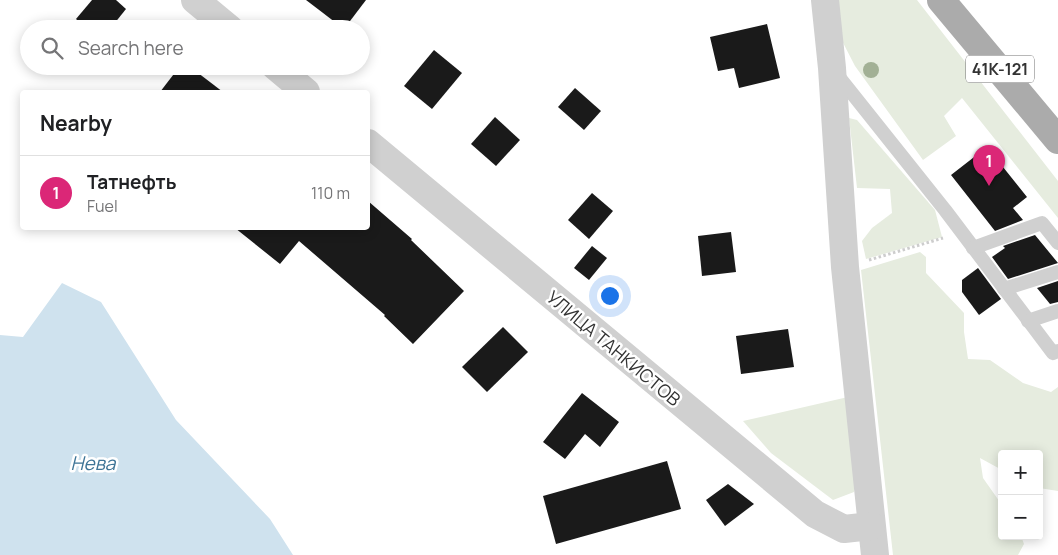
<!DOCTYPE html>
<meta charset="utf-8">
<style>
:root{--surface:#fff;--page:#f2f2f2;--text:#202124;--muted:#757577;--line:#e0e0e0;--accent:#db2777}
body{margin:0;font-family:Manrope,sans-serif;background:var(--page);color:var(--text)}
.controls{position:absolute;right:15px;bottom:15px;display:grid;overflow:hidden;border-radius:5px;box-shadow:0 2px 12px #0003}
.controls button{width:45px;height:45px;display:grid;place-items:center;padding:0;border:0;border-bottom:1px solid var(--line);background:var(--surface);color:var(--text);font:25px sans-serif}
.you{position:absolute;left:609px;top:295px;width:18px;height:18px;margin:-12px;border:4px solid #fff;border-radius:50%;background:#1a73e8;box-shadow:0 0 0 8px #1a73e833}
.badge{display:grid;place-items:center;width:32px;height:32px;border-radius:50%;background:var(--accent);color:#fff;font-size:16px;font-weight:700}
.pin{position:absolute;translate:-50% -41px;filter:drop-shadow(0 1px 2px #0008)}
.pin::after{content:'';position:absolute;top:26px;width:18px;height:15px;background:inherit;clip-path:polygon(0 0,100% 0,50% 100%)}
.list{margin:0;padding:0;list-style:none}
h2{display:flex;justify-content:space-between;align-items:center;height:65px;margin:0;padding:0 20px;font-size:21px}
h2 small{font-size:16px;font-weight:400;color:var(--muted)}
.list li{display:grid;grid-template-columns:32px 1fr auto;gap:15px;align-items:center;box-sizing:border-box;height:75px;padding:0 20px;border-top:1px solid var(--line)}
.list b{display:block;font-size:19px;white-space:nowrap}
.list p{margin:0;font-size:16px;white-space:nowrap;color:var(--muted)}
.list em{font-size:16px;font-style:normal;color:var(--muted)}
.icon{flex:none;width:28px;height:28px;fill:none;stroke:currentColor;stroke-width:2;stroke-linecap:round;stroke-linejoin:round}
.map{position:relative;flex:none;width:1058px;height:555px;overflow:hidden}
.search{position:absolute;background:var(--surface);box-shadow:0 2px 12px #0003;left:20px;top:20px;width:350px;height:55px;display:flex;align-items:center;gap:12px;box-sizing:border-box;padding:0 18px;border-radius:28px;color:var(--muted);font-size:19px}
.panel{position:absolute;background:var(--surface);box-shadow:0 2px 12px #0003;left:20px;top:90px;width:350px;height:140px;border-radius:5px}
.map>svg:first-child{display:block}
</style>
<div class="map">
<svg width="1058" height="555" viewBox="0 0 1058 555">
<rect width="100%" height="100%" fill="#fff"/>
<g fill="#e6ecdf">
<path d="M839 0H917L1058 181V218L962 98 944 116 956 136 923 160 855 66 838 33Z"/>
<path d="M849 118 857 120 935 210 942 237 866 259 862 241 872 228 892 213 890 189 857 188Z"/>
<path d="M920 252 926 257V273L964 313V332L968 359 990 360 1023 383 1051 392 1058 387V491L1039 488V454H1002V470L980 458 983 478 1002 505V536H1021L1024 544 1018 555H893L861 270Z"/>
<path d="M848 397 859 470 854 492 833 500 771 453 743 421Z"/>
</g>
<path fill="#cfe2ee" d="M62 283 101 302 176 420 270 519 293 555H0V335L23 337Z"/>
<g fill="#1a1a1a">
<path d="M92 0H116L126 9 110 29H87L76 19Z"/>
<path d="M306 0H366L344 29Z"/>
<path d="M767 24 780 78 739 88 734 68 718 71 710 37Z"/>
<path d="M434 50 462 73 432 109 404 86Z"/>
<path d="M180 66H189L223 92H160Z"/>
<path d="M575 88 601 111 584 130 558 107Z"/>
<path d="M495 117 520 140 496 166 471 144Z"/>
<path d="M987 147 1027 197 1013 208 1023 220 995 231 951 175Z"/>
<path d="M592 193 613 211 589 239 568 220Z"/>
<path d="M368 201 412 239 411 240 464 291 413 344 384 316 385 315 299 241 280 264 235 228H368Z"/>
<path d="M731 232 736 272 702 276 698 236Z"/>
<path d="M1035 235 1058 263 1008 279 992 257 1005 248 1003 246Z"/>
<path d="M592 246 607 258 589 280 574 268Z"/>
<path d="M978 268 1001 299 979 315 962 292V280Z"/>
<path d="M1058 281V302L1050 304 1037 288Z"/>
<path d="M503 327 528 352 487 392 462 367Z"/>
<path d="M788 329 794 367 741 374 736 336Z"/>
<path d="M582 393 619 422 600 447 585 434 565 459 543 442Z"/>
<path d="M667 461 681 509 556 544 543 496Z"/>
<path d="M728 484 754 504 725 526 706 500Z"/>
</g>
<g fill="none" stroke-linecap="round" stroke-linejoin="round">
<path stroke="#cdcdcd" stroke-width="3" stroke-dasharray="2.5 2.5" stroke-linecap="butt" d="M869 260 943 238"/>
<g stroke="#d0d0d0" stroke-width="14">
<path d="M835 72 945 210 1053 353 1058 351"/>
<path d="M973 248 1042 223 1058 243"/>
<path d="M1004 289 1058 272"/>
<path d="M1028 321 1058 311"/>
</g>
<g stroke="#d0d0d0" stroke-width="28">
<path d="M195 0 230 29"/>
<path d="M825 0 832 68 845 267 875 555"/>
<path d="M275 66 306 92"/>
<path d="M368 143 815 514 844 529 871 526"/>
</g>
<path stroke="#ababab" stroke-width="28" d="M941 0 1058 140"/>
</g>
<circle fill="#a2b095" cx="871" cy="70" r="8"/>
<g text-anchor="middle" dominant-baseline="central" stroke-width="5" stroke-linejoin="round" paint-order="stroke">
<rect fill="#fff" stroke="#707070" stroke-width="1" x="966" y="55.5" width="68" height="27" rx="4"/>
<g font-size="16" font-weight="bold" fill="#333">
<text x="1000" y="69">41К-121</text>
</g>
<g font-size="18" fill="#333" stroke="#fff">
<text transform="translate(614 348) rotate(40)">УЛИЦА ТАНКИСТОВ</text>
</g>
<g font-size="19" font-style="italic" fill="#3f7597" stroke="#fff">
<text x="93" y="463">Нева</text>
</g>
</g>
</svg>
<div class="controls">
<button>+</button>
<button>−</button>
</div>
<div class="you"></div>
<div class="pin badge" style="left:989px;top:186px">1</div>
<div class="search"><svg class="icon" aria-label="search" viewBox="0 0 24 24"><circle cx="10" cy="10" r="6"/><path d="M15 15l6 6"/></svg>Search here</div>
<section class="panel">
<h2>Nearby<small></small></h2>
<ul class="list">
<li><span class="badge">1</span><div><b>Татнефть</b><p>Fuel</p></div><em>110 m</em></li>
</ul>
</section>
</div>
